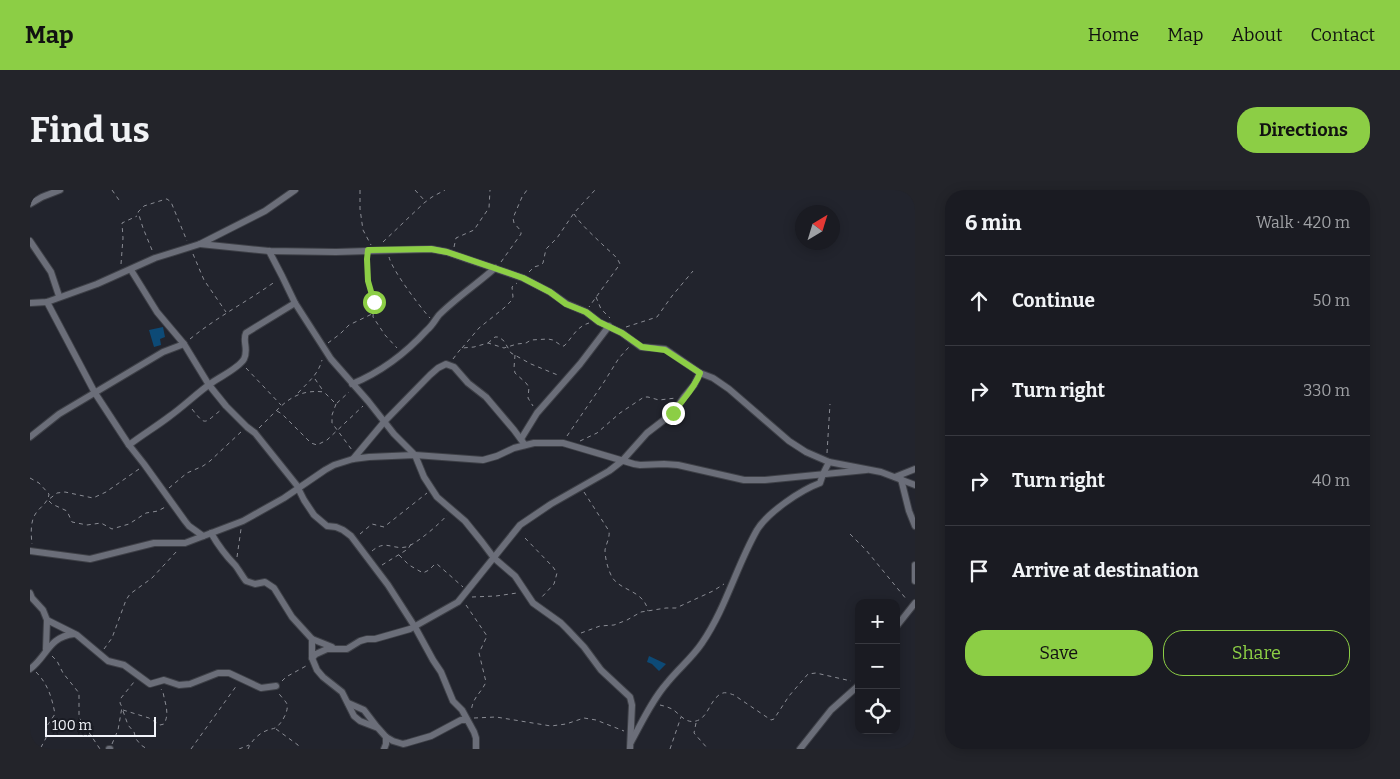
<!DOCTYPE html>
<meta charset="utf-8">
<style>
:root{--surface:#1a1b22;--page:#23242a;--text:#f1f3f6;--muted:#9fa1a5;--line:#383940;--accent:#8cce45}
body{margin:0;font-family:Bitter,serif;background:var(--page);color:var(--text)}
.controls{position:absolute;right:15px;bottom:15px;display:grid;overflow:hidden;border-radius:10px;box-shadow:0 2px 12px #0003}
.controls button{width:45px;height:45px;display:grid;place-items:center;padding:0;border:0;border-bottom:1px solid var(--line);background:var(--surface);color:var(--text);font:25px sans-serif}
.compass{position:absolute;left:765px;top:15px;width:45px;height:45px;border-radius:50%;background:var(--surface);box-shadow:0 2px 12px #0003;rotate:38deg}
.scale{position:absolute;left:15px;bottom:12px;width:111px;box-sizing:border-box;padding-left:5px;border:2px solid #f2f4fa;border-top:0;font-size:14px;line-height:18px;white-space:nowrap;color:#f2f4fa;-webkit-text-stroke:4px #191b23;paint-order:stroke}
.stop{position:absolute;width:15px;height:15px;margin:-11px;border:4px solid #8cce45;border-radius:50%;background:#fff}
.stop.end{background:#8cce45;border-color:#fff;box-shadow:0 1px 5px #0008}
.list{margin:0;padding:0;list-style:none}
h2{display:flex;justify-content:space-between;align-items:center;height:65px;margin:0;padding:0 20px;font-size:21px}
h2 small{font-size:16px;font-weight:400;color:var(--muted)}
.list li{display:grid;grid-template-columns:32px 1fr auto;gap:15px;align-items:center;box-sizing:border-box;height:90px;padding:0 20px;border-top:1px solid var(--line)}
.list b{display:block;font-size:19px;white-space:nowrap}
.list em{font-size:16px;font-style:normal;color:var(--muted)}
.actions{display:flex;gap:10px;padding:15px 20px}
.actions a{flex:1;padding:11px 0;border:1px solid var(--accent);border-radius:20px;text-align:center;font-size:18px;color:var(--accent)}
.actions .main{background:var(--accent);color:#111}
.icon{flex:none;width:28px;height:28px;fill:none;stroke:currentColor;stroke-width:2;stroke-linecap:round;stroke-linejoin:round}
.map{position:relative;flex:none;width:885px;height:559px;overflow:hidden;border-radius:20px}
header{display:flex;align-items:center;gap:30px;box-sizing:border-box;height:70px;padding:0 25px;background:var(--accent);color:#111}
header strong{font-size:24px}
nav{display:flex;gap:28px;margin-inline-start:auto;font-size:18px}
.intro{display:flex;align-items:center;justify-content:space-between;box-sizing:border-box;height:120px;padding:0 30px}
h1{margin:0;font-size:35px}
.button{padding:12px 22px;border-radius:20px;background:var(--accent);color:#111;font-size:18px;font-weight:700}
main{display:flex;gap:30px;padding:0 30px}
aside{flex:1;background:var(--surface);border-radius:20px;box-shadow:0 2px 12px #0003}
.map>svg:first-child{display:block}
</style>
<header>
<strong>Map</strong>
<nav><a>Home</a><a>Map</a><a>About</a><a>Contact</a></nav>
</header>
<div class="intro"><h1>Find us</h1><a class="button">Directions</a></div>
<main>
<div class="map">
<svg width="885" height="559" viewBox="0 0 885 559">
<rect width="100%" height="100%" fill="#22242d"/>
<g fill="#0d4a76">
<path d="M133 137 135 147 130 149 131 155 124 157 119 140Z"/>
<path d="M619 466 636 474 629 481 622 474 617 472Z"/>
</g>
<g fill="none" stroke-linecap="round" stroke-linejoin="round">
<defs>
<g id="street">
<path d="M0 14 12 7 30 0"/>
<path d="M0 51 21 82 29 106"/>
<path d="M170 54 239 61 306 62 401 59 417 62 437 69 493 88 520 102 537 114 556 122 569 132 592 143 611 157 635 159 670 183 683 188 699 199 759 251 776 262 799 272 851 282 885 295"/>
<path d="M239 61 252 86 265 113 301 169 338 211 364 244 385 265 394 287 407 307 435 331 452 352 464 368 485 386 503 413 531 433 537 439 554 457 571 480 600 507 602 515 600 559"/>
<path d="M101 80 127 122 154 154 179 195 196 216 217 237 225 243 269 298"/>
<path d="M17 112 65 203 99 255 114 274 155 331 159 336 173 346"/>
<path d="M0 113 17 112 67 94 125 68 170 54 235 21 265 0"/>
<path d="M322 194C351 182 376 163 397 140 402 136 405 130 409 125 426 108 447 94 465 78"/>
<path d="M0 247 29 224 133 162 154 154"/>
<path d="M491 249 507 223 550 174 579 136"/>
<path d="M99 255C112 245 127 236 140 226 154 216 166 204 180 194 189 187 208 179 214 169 219 159 212 151 216 143L265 113"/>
<path d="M323 269 354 232 400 185 408 178 416 174 424 177 438 193 456 207 484 240 495 255"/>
<path d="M865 287 885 279"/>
<path d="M871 289 879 321 885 336"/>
<path d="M268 298 274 310 284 325 297 336 306 337 313 340 321 346 358 395 385 437 403 470 411 482 423 511 432 520 444 542 446 548V559"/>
<path d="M181 343C188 355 195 365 205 375 209 380 212 386 216 391L225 394 235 392 244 398 262 427 282 449V468L287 480 293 487 312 502 324 526 330 531 348 538 356 547 363 551 373 554 377 553 401 546 431 530H437"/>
<path d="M0 361 60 369 124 353H155L213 331 254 308 295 280 304 275 323 269 339 267 385 265 453 270 467 266 484 258 504 253H533L604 274 610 275 634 274 648 275 714 290H735L836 280"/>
<path d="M885 375V391"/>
<path d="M0 403 2 408 13 420 17 430 47 445 78 471 94 475 120 494 134 490 149 495 160 494 188 483H199L231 498 246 496"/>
<path d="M866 437 885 413"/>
<path d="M282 449 302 457"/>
<path d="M16 459 17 430"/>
<path d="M282 468 286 464 297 459H317L330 451 337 449H345L380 439 428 412 490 335 521 314 579 281 592 271 617 243 643 223 654 207 664 195 670 183"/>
<path d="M0 479C17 467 18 447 44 444"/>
<path d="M318 513 334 520 347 537"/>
<path d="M601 552C612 532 622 510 637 493 648 479 662 468 672 453 696 418 706 377 727 340 738 322 771 300 790 293L793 284 799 272"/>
<path d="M79 559H80"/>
<path d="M354 559 356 554V547"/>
<path d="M770 559 801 520 829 495"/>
</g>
</defs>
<use href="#street" stroke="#3e4047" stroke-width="8"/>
<g stroke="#8a8c94" stroke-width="1" stroke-dasharray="4 4" stroke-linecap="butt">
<path d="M82 0 89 10"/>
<path d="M330 0V19L333 40 341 55"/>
<path d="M385 0 395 11"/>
<path d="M544 24C552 36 564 46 574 56 580 62 587 66 590 74L559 117"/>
<path d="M353 52 394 13 402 7 415 0"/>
<path d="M424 57 426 48 444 40 452 28 459 18 460 0"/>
<path d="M122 60 113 38 108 22 114 16 136 9H137L141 12 157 51"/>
<path d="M163 64 174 90 196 122"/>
<path d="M359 67C362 80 390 117 400 128"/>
<path d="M337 69 338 91 344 112 343 127 355 145 367 158"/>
<path d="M471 72 491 44V41L484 33 483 28 492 7 497 0"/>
<path d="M91 74 93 48 92 33 107 26"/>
<path d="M499 82 504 77 511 75 513 73 516 59 527 48 544 23 565 0"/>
<path d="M566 107 571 119 580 128"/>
<path d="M596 137 627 127 642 106 663 81"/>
<path d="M160 149C187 127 218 111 246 91"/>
<path d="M298 153 310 144 319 135 342 124"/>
<path d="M458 153 465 147H469L474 151 481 163 501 174 530 186"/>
<path d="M432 158 449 138 474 118 481 111 483 107 482 97 487 93"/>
<path d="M485 165 484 178 485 183 496 193 499 197 498 208 503 216"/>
<path d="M423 169 429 161 432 158 444 157 458 153 474 158 487 154 496 153 501 150 518 149 523 150 532 156H534C543 147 546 137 559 133"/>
<path d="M216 178 251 215"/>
<path d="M285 189 294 202"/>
<path d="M268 203C278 192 288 185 292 170"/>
<path d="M306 214 302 225V233L322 260"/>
<path d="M162 219C176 237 174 233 191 220"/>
<path d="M247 221 252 224 281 253 287 255 297 250 333 216"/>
<path d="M229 238C250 218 262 198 294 202L306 214 319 202"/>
<path d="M537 246 574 192 589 168 599 157"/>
<path d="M550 251 567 243 590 223 614 207H618L629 210 646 208"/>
<path d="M797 263 800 214"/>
<path d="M109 279 76 302 63 308 35 302 27 303 18 310 22 314 37 321 42 332 57 335 71 333 82 339 99 334 116 323 128 321 137 316"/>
<path d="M0 288 9 293 19 304C18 313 11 316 6 323 0 331 1 345 2 354"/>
<path d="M139 298 157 283 173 276 180 271 212 241"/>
<path d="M554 302 579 341C580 348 576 354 575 360 575 368 578 380 582 387 590 401 614 400 618 421"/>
<path d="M330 344 342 334 354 337 397 303"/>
<path d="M820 344 836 360 877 410"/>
<path d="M495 348 523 377 527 383 524 394 510 409"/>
<path d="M342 361C356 349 362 360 376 357 385 355 411 333 417 325"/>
<path d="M369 365 379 375 393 383 399 380 405 374H407L433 397"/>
<path d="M207 367 211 339"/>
<path d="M352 375 378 359 381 354"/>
<path d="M442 407 466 406 487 403"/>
<path d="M436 415 457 446 449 463 456 492C450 505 443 506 441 522"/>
<path d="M551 443 570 436 584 435 597 430 611 422 636 418H646L683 401 694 394"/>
<path d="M74 459 82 448 96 410 100 404 122 388 147 361"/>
<path d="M22 466 27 471 33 483 49 503V526L50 529 70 559"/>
<path d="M6 482C18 494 22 508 25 524L17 536 16 548 10 559"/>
<path d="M252 491 256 487 276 476"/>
<path d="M630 515C634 516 638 517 642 519 649 523 655 534 666 531 679 528 680 507 693 503 696 502 701 504 704 505L741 530 744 529 759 506 778 484 786 483 821 491"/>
<path d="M93 520 119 528 130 535 134 534C140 523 135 514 133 502L131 499"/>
<path d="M93 521 98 535 104 542 106 549 111 555 117 559"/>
<path d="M444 528 466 527 521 536 536 534 554 528 566 530 594 541"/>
<path d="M666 533 664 543 678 559"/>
<path d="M246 539 268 555 270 559"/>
<path d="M82 554 88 540 92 517 90 513 91 508 104 492"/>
<path d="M161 559 207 495"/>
<path d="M209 559 219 555"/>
<path d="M218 559C221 551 229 543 238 540 240 539 243 539 245 538 251 535 259 521 257 514 255 510 250 506 248 502"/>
<path d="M640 559 651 527"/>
</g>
<use href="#street" stroke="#6b6e79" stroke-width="6"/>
</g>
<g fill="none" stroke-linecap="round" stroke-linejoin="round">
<path stroke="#8cce45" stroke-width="6" d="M344 112 338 91 337 69 338 60 401 59 417 62 479 83 493 88 520 102 536 114 556 122 569 132 592 143 612 157 635 160 670 183C665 198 652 210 643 223"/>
</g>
</svg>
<div class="controls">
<button>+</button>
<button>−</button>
<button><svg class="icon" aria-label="locate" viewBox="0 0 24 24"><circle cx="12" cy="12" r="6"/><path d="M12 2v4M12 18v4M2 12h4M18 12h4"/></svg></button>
</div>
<svg class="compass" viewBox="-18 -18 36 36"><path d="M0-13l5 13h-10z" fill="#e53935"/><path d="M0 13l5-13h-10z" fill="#9fa1a5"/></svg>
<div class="scale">100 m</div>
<div class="stop" style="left:344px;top:112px"></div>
<div class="stop end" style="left:643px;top:223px"></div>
</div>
<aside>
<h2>6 min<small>Walk · 420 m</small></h2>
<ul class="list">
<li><svg class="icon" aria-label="ahead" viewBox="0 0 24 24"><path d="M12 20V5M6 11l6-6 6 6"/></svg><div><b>Continue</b></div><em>50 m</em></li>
<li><svg class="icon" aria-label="right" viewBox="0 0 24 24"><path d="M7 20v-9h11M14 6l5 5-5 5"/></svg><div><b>Turn right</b></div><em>330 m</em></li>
<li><svg class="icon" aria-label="right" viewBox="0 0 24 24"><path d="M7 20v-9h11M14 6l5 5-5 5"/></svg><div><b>Turn right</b></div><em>40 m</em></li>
<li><svg class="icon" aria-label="arrive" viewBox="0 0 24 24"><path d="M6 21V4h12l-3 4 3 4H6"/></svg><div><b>Arrive at destination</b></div></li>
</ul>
<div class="actions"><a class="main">Save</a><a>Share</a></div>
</aside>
</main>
